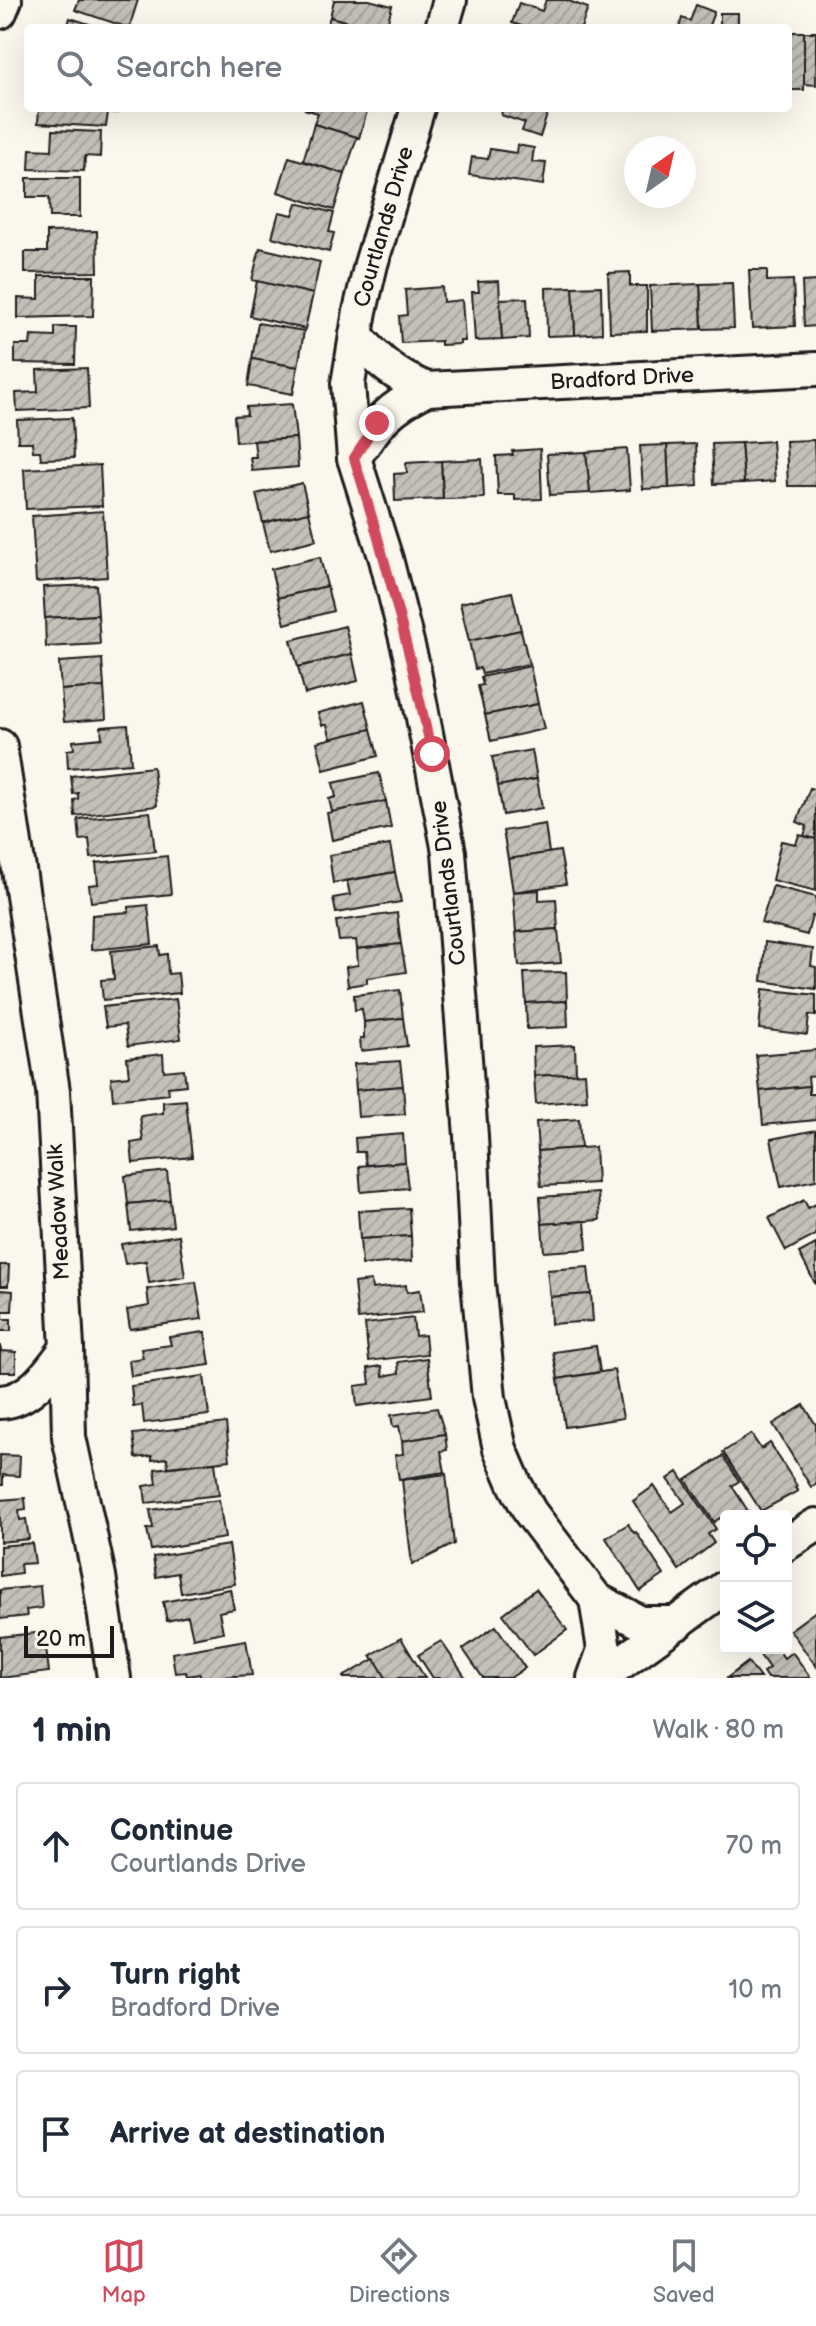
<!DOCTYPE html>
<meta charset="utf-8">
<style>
:root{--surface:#fff;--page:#f6f6f7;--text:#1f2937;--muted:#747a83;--line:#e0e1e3;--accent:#d1495b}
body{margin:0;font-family:"Balsamiq Sans",sans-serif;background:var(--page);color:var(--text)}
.controls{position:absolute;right:24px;bottom:24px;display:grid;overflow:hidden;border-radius:8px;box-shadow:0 8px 32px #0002}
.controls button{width:72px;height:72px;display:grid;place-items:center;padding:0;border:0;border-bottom:2px solid var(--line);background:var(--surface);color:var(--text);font:40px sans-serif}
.compass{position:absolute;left:624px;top:136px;width:72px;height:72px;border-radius:50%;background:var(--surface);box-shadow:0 8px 32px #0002;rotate:34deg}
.scale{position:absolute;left:24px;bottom:20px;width:90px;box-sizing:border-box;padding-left:8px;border:4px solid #1c1c1c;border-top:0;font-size:22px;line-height:28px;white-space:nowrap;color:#1c1c1c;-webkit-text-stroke:6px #fbf7ec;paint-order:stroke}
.stop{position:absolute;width:24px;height:24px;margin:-18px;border:6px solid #d1495b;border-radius:50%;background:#fff}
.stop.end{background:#d1495b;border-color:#fff;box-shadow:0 2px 8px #0008}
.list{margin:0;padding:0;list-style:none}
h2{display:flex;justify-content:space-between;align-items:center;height:104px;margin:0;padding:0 32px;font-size:34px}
h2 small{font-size:26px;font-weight:400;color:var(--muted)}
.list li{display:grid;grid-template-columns:52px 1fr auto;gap:24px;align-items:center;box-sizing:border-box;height:128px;margin:0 16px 16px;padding:0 16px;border:2px solid var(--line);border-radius:8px}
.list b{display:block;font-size:30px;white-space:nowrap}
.list p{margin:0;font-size:26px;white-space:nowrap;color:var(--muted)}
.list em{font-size:26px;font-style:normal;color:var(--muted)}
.icon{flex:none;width:44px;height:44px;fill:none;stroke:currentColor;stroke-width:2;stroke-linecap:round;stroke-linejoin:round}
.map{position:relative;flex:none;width:816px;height:1678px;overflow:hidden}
.search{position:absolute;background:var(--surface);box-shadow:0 8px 32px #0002;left:24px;right:24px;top:24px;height:88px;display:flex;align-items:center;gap:20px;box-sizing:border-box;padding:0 28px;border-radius:8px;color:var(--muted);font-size:30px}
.sheet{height:536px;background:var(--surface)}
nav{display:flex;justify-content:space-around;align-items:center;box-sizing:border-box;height:112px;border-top:2px solid var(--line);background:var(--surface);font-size:22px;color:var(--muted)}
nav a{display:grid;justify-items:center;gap:4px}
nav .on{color:var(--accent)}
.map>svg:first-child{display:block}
</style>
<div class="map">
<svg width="816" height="1678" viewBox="0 0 816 1678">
<defs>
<pattern id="building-hatch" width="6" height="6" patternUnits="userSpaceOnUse" patternTransform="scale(2)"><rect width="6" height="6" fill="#c3c0b8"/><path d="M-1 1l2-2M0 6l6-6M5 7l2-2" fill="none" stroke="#a7a49e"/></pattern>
</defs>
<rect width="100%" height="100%" fill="#fbf7ec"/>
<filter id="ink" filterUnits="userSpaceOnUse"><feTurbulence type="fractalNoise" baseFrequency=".0125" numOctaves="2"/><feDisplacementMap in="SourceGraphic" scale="16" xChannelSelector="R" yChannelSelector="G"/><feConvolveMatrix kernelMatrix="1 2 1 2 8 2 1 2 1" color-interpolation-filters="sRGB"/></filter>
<g filter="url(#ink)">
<g fill="url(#building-hatch)" stroke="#1c1c1c" stroke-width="2">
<path d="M79 0H138L129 28 75 10Z"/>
<path d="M334 0H369L392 6 386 28H370L330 17Z"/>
<path d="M546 0H566L588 8 581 28H528L512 23 519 3 542 11Z"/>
<path d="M696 5 714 12 708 28H679L682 18 690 21Z"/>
<rect x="720" y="13" width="18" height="15"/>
<path d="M330 17 370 28H326Z"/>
<path d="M70 18 102 28H67Z"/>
<rect x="788" y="32" width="16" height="58"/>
<path d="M804 32H816V85L804 84Z"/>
<path d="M39 108H118V113L108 112 106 127 38 123Z"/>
<path d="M368 108 359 138 314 124 318 113 304 109Z"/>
<path d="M503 108H549L540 137 522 131 525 123 501 115Z"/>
<path d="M314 124 357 137 345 174 303 161Z"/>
<path d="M53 130 101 132 100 157 85 156 84 171 29 169 30 149 52 150Z"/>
<path d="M517 145 534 148 532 162 546 163 543 185 469 175 472 157 488 159 490 149 516 153Z"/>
<path d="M289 157 345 174 334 210 278 192Z"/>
<path d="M27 178H80V217H50L49 197H27Z"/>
<path d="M297 203 334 213 329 232 334 233 329 252 272 237 279 212 293 215Z"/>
<path d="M97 231 98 272 25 273V252H47V232Z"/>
<path d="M260 248 320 262 313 294 252 280Z"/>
<path d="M749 270H767V281L793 280 795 326 752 328Z"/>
<path d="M630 272V286H647V331L610 332 608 273Z"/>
<path d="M39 276H94L93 316 18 318V298L39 299Z"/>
<path d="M257 281 313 294 305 329 250 316Z"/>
<path d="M499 281 502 340 475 341 472 292H479L478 282Z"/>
<path d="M816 281V326L804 327 802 282Z"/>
<path d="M732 283 734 328 702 329 700 284Z"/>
<path d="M700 284 702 329 652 331 650 286Z"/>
<path d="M601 286 602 333 575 335 573 287Z"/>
<path d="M442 287 443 302 462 300 465 341H460V344L441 345V341L401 343 399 316 407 315 405 290Z"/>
<path d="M573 287 575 335 547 336 546 288Z"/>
<path d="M527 298 529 338 502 340 500 299Z"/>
<path d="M258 323 304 331 298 367 252 359Z"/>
<path d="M55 327H76L75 364 15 363V345H30L31 336 55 337Z"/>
<path d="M252 359 298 367 293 394 248 386Z"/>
<path d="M87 368 89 408 17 411 16 393 38 392 37 370Z"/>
<path d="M292 404 296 438 236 442 234 416 247 415 246 407Z"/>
<path d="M72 418 74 458 41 459 40 451H33L32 442H18L17 420Z"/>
<path d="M296 438 298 467 252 471 250 457H256L254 441Z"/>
<path d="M814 440 816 486H788L786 441Z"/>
<path d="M772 441 775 481 744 483 741 443Z"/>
<path d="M741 443 744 483 714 484 712 444Z"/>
<path d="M696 444 698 486 669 488 667 445Z"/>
<path d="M667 445 669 488 643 489 640 446Z"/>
<path d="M540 449 542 499 515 500V495H498L496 456 513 455 512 451Z"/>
<path d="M627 449 630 490 590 493 586 452Z"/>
<path d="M586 452 590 493 550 495 547 454Z"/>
<path d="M482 459 484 498 443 499 441 461Z"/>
<path d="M441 461 443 499 395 501 394 474 407 473 406 463Z"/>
<path d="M100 465 102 506 26 509 24 469Z"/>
<path d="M302 483 309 512 263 523 256 494Z"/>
<path d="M103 511 107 577 36 582 32 516Z"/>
<path d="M309 512 316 540 270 551 263 523Z"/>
<path d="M320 557 327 586 278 598 271 569Z"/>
<path d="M96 585 98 615 45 618 43 587Z"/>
<path d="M327 586 333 611 285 624 278 598Z"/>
<path d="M512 592 521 630 469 641 460 603Z"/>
<path d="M98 615 100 644 46 647 45 618Z"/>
<path d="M345 626 352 654 298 667 291 640Z"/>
<path d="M521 630 529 664 482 674 480 668 475 669 469 641Z"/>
<path d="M352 654 358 681 305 694 298 667Z"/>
<path d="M102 659 104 687 61 690 59 662Z"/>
<path d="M530 666 538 704 485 715 478 686 483 685 481 677Z"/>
<path d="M104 687 106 719 64 722 61 690Z"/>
<path d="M364 701 371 729 331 739 327 725H322L318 713Z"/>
<path d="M538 704 544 729 491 741 485 715Z"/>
<path d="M128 725 131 763 68 768 67 750 74 749 73 741 102 738 101 727Z"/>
<path d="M371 729 378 756 324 770 317 742Z"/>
<path d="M532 750 537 779 498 786 492 757Z"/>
<path d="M153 767 157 806 75 816 74 800 78 799V793L73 794 71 776Z"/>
<path d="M379 773 386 801 332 812 329 799 336 797 333 783Z"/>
<path d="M537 779 542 808 503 815 498 786Z"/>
<path d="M810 788 816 790V839L804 836 807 826 797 822Z"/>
<path d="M386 801 391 828 332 840 327 813Z"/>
<path d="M150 812 155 851 91 858 89 839 80 840 78 819Z"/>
<path d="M545 824 549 853 508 859 503 831Z"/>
<path d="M799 835 816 839V891L772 880 781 841 796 844Z"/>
<path d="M390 845 395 872 333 883 329 855Z"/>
<path d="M560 851 566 884 513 892 508 859Z"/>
<path d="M167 856 171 894 91 902 89 885 98 884 96 863Z"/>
<path d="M395 872 401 902 336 913 333 898 350 895 347 881Z"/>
<path d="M773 886 816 897V917L812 916 807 935 761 923Z"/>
<path d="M539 890V900L556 899 558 929 516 932 513 892Z"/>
<path d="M148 905 152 944 91 950 92 915 129 912V907Z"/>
<path d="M397 913 401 944 357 949 356 940 339 941 336 921Z"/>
<path d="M558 929 561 963 519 966 516 932Z"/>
<path d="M765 942 813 949 811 966 816 967V989L762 981Z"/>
<path d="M401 944 406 972 367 978V983L348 986 346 967 358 965 357 949Z"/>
<path d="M159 946 160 955 167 954 168 974 178 973 180 993 103 1000 101 980 114 979 111 951Z"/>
<path d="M566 972 567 1001 526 1003 524 973Z"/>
<path d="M763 989 816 995V1016L809 1015 807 1035 759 1029Z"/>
<path d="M400 990 403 1018 364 1022 362 1009 355 1010 354 995Z"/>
<path d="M176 999 181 1039 128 1046 125 1025 106 1027 103 1007Z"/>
<path d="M567 1001 568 1027 527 1029 526 1003Z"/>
<path d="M403 1018 407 1046 361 1051 360 1038H364V1022Z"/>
<path d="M575 1045 576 1074 534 1076 533 1047Z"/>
<path d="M816 1050V1076L808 1077 809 1086 760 1091 756 1055Z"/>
<path d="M163 1054 164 1071 184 1069 186 1085 168 1087 169 1094 113 1100 111 1078 129 1076 127 1058Z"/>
<path d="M400 1061 403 1086 356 1090 354 1064Z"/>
<path d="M585 1073 587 1100 536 1104 534 1076Z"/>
<path d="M403 1086 405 1114 358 1117 356 1090Z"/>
<path d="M809 1086V1094H816V1120L763 1125 760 1091Z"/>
<path d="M186 1100 192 1157 133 1163 131 1143 143 1141 140 1116 163 1113V1102Z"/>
<path d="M579 1119 581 1148 538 1151 536 1122Z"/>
<path d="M816 1130V1180L781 1187 771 1139Z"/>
<path d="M403 1134 405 1162 366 1165 364 1152H356L355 1138Z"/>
<path d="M595 1147 597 1183 541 1186 538 1151Z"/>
<path d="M405 1162 408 1188 361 1192 359 1166Z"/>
<path d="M167 1171 170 1200 128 1204 125 1176Z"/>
<path d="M598 1193 600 1220 542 1224 540 1197Z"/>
<path d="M170 1200 173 1226 131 1231 128 1204Z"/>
<path d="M804 1200 808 1208 816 1204V1235L786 1251 769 1218Z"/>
<path d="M409 1208 411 1236 360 1239 358 1211Z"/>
<path d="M585 1221 587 1249 544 1252 542 1224Z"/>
<path d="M179 1235 185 1277 149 1283 146 1261 125 1264 121 1244Z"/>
<path d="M411 1236 412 1261 362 1265 360 1239Z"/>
<path d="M816 1244V1285L799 1253Z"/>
<path d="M0 1265H9L8 1286H0Z"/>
<path d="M588 1267 591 1294 550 1297 547 1270Z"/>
<path d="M371 1281 372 1289 406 1285 407 1292 420 1290 423 1312 358 1319 354 1283Z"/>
<path d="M196 1282 202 1319 130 1329 127 1310 149 1306 147 1289Z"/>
<path d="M0 1290 13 1291 12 1311H3V1319H11V1331H0Z"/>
<path d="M591 1294 593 1321 551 1324 550 1297Z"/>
<path d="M413 1318 415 1336 425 1335 427 1354 369 1361 365 1324Z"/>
<path d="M205 1332 210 1365 131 1376 129 1360 143 1358 141 1349 171 1345 169 1337Z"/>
<path d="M0 1345 1 1351 16 1352V1372H0Z"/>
<path d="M596 1346 600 1372 558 1379 553 1352Z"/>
<path d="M427 1358 432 1396 357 1406 355 1386 370 1384 368 1368 382 1366 383 1376 399 1373 398 1362Z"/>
<path d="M614 1370 623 1418 565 1427 558 1379Z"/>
<path d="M204 1376 209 1415 144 1423 142 1405 133 1406 131 1386Z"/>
<path d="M804 1405 816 1425V1484L811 1487 773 1424Z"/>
<path d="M437 1408 445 1434 402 1441 399 1426 393 1427 391 1415Z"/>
<path d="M226 1423 230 1460 168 1467 167 1458 152 1460V1456L136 1458 133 1434Z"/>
<path d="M445 1434 447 1450 441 1451 445 1472 399 1479 395 1455 403 1454 402 1441Z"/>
<path d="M751 1434 761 1449 770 1443 797 1486 795 1488 798 1491 761 1511 723 1452Z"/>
<path d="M0 1455 20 1456 19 1476 3 1475V1485H0Z"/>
<path d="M723 1456 739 1481 732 1486 748 1511 743 1516H726V1527L720 1518 714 1522 686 1480Z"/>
<path d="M215 1462 219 1495 146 1503 144 1486 157 1484 155 1469Z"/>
<path d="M678 1472 716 1529 708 1534 714 1543 679 1570 633 1501 654 1486 672 1512 685 1503 668 1479Z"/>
<path d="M446 1474 454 1544 412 1565 402 1480Z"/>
<path d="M25 1498 26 1509 19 1510 20 1520 26 1519 29 1539 0 1542V1500Z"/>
<path d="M219 1500 225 1538 151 1550 147 1529 153 1528 150 1510Z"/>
<path d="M628 1524 634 1533 636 1532 664 1575 640 1591 606 1538Z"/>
<path d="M32 1543 35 1563 20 1564 21 1573 0 1576V1546Z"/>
<path d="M229 1545 235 1584 181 1593 178 1573 156 1577 153 1557Z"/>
<path d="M40 1586 42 1608 26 1610 27 1616 0 1619V1590Z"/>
<path d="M230 1589 234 1609 219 1612 223 1632 193 1638 188 1616 167 1621 163 1602Z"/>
<path d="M536 1589 567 1630 533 1655 503 1614Z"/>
<path d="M816 1611V1666L790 1630Z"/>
<path d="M496 1626 525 1668 510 1678H483L463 1649Z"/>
<path d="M44 1632 49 1672 0 1678V1637Z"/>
<path d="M401 1638 425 1678H386L371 1655Z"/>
<path d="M246 1640 252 1675 201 1678 200 1674 187 1676 186 1672 175 1673 172 1653Z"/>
<path d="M441 1641 466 1678H433L418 1655Z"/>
<path d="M761 1648H777L784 1658 792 1652 811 1678H767L763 1672 769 1668 757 1651Z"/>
<path d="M375 1659 386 1678H344L343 1677Z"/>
<path d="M748 1662 760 1678H727Z"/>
</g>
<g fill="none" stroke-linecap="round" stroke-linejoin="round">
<defs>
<g id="minor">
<path d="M0 12 5 0"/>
<path d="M442 28 450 0"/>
<path d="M418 108 371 264 360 311 348 384 354 458 386 559 413 666 449 852 471 1136 478 1282 489 1398 500 1449 515 1484 530 1512 596 1599 641 1623H678"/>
<path d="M356 335C379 362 395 376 427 389"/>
<path d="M354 458C379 421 387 409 427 389L816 369"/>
<path d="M0 746 53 1091 67 1348 69 1437 99 1576 114 1678"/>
<path d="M0 1402C30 1401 50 1371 67 1348"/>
<path d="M786 1544 816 1525"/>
<path d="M594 1678 604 1650 596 1599"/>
<path d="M600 1678 726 1587"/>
</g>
</defs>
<use href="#minor" stroke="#1c1c1c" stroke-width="38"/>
<use href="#minor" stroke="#fbf7ec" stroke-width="32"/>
</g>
</g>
<g fill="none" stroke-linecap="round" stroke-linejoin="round" filter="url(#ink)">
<path stroke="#d1495b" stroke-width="10" d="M377 423 354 458C385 556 410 653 432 754"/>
</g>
<g text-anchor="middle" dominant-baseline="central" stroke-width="7" stroke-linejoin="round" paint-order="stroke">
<g font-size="22" fill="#1c1c1c" stroke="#fbf7ec">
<text transform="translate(384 227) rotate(-74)">Courtlands Drive</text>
<text transform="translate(622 379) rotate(-3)">Bradford Drive</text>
<text transform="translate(449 883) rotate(-97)">Courtlands Drive</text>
<text transform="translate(59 1212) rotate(-93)">Meadow Walk</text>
</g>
</g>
</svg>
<div class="controls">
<button><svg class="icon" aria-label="locate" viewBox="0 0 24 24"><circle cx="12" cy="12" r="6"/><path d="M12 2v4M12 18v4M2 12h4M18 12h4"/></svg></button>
<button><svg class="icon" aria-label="layers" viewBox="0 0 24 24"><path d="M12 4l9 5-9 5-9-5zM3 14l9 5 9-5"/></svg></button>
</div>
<svg class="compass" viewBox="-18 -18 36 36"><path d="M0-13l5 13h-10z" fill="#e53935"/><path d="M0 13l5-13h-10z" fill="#747a83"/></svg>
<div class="scale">20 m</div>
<div class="stop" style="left:432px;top:754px"></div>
<div class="stop end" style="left:377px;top:423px"></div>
<div class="search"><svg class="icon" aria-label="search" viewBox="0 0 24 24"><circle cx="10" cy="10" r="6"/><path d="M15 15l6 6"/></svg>Search here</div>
</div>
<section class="sheet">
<h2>1 min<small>Walk · 80 m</small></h2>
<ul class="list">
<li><svg class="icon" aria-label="ahead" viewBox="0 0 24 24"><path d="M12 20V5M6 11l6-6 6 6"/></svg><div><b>Continue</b><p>Courtlands Drive</p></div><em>70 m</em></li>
<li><svg class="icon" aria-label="right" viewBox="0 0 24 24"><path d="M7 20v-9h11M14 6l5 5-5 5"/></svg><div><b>Turn right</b><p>Bradford Drive</p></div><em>10 m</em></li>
<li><svg class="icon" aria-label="arrive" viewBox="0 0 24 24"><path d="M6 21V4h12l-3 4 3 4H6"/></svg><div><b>Arrive at destination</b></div></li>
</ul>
</section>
<nav>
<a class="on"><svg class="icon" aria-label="map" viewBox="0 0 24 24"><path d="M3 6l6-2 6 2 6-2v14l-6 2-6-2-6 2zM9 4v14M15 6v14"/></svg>Map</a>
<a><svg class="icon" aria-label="directions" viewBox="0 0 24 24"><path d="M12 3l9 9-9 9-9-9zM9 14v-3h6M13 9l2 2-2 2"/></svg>Directions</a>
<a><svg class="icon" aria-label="saved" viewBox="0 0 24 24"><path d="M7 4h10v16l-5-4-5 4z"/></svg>Saved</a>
</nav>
